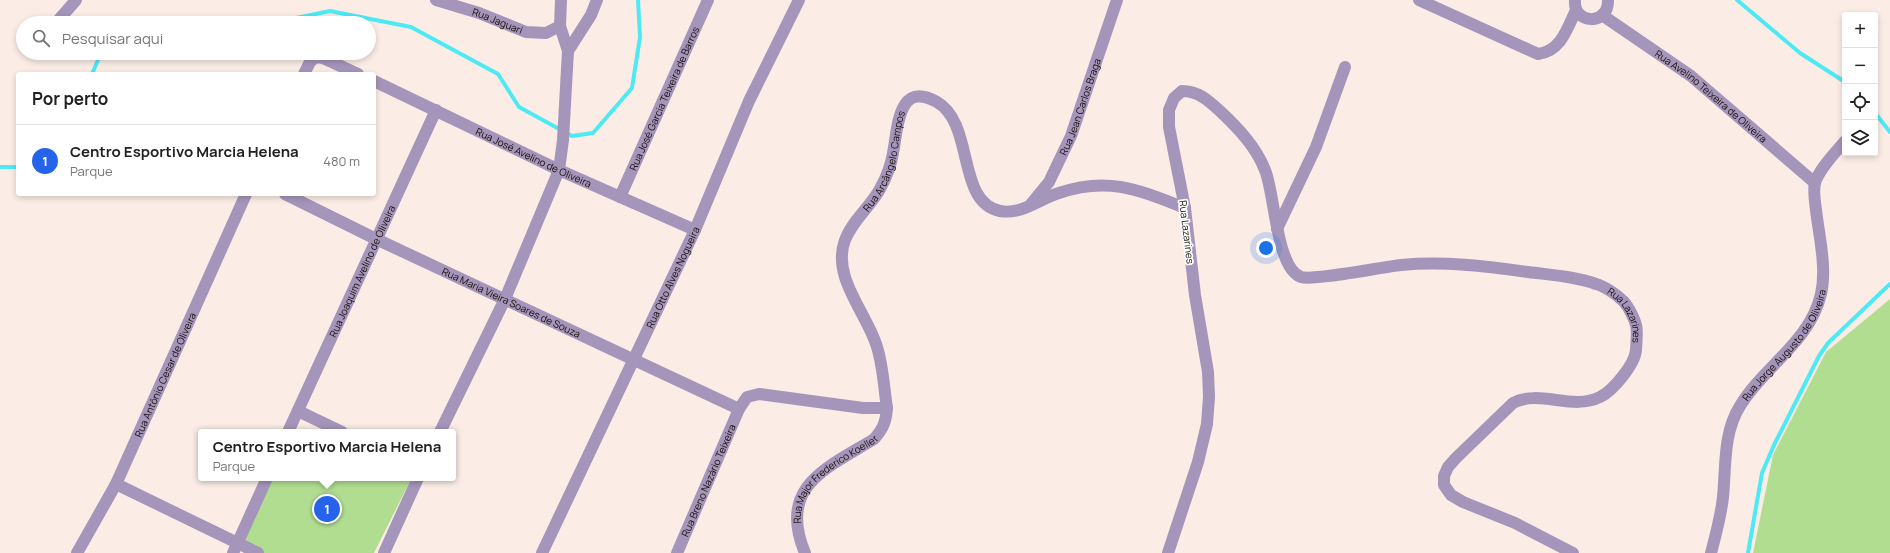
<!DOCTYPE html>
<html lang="pt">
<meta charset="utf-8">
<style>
:root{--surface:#fff;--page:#f6f6f6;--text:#222;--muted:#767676;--line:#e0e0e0;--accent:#2563eb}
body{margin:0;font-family:Manrope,sans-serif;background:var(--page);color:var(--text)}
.controls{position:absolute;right:12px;top:12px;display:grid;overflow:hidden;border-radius:4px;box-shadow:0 2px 6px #0003}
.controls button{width:36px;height:36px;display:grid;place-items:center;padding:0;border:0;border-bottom:1px solid var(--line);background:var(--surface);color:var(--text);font:20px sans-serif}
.you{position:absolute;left:1266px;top:248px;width:14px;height:14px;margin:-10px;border:3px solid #fff;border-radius:50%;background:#1a73e8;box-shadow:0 0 0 6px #1a73e833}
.badge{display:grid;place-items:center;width:26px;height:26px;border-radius:50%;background:var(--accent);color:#fff;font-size:13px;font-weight:700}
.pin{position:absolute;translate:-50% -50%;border:2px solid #fff;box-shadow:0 1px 4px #0006}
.popup{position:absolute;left:198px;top:429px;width:258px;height:52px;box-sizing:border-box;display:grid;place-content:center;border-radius:4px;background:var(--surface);filter:drop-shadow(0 1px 3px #0005);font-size:13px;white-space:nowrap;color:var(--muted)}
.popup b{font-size:15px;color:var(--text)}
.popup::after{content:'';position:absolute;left:50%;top:100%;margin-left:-8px;border:8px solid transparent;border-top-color:var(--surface)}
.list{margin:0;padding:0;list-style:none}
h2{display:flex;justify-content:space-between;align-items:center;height:52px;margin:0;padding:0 16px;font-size:17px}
h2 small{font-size:13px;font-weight:400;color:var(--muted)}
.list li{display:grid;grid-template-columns:26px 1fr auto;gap:12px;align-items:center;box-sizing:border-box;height:72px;padding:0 16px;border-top:1px solid var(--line)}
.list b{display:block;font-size:15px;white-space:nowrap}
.list p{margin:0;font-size:13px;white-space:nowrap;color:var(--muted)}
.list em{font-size:13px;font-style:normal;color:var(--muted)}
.icon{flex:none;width:22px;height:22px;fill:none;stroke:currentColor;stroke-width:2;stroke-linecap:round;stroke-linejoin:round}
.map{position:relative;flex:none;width:1890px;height:553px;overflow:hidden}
.search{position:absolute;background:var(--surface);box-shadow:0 2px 6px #0003;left:16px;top:16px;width:360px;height:44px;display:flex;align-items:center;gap:10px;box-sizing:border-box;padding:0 14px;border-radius:22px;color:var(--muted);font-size:15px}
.panel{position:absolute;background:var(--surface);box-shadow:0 2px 6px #0003;left:16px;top:72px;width:360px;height:124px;border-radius:4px}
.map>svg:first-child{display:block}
</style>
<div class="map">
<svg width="1890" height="553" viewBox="0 0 1890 553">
<rect width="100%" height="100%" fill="#fbede6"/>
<g fill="#b1dd91">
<path d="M1890 299V553H1753L1773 455 1826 352Z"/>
<path d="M271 478H409L410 481 374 553H264L249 546 244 536Z"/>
</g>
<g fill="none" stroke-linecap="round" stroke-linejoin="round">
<g stroke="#4deaf4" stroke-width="4">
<path d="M1737 0 1800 53 1845 82"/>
<path d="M272 23 330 11 411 27 498 74 519 107 572 136 593 133 632 88 640 37 638 0"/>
<path d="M92 74 101 53"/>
<path d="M1875 113 1890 132"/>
<path d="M0 167H18"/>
<path d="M1748 553 1762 473 1774 445 1819 356 1828 343 1890 284"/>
</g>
<g stroke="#a595bb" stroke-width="12">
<path id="s1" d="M436 0 479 13 526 32 546 33 560 26"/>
<path d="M561 0 560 26 568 51"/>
<path d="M1419 0 1538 54C1561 51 1567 29 1576 10"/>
<path d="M1575 0C1573 25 1609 26 1608 0"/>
<path id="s2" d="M1602 15 1691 76 1815 183"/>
<path d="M56 23 76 0"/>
<path d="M304 74 310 62 316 57 323 58 358 74"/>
<path id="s3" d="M374 81 559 170 695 230"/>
<path id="s4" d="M285 194 376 239 739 409"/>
<path id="s5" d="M620 197 708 0"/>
<path id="s6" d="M1031 204 1049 182 1071 136 1117 0"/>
<path d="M1277 229 1316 147 1345 67"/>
<path d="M298 411 342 432"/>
<path id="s7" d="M288 432 436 110"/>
<path d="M440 432 505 299 559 170 563 140 568 51 591 15 597 0"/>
<path d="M116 484 258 553"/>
<path id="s8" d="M77 553 116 484 246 194"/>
<path d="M233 553 267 478"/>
<path d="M384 553 418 478"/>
<path id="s9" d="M542 553 695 230 749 101 799 0"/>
<path id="s10" d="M677 553 739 409 747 397 759 394 863 408H887C884 388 883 366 877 347 867 313 831 277 845 240 852 221 870 207 880 189 886 178 891 166 893 153 898 129 897 80 937 102 975 124 956 202 1000 211 1022 215 1039 199 1059 193 1108 176 1139 190 1185 208"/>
<path id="s11" d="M805 553C777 486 827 468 874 439 883 429 886 422 887 408"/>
<path id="s12" d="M1168 553 1198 462 1207 424 1209 397 1208 372 1195 295 1185 208 1169 127V110L1174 98 1182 91C1199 91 1209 101 1221 112 1239 129 1256 147 1265 170 1275 194 1276 268 1301 277 1314 281 1382 267 1401 265 1444 261 1485 266 1528 272 1550 275 1574 276 1596 284 1604 286 1616 294 1622 300 1625 302 1627 306 1629 309 1639 327 1637 330 1636 350 1635 364 1613 391 1600 397 1572 411 1540 389 1513 403L1456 458 1448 467 1444 476V485L1451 495 1463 502 1515 523 1573 553"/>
<path id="s13" d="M1711 553C1716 534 1721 516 1723 497 1726 466 1723 433 1740 406 1764 366 1810 342 1821 294 1827 268 1819 236 1816 210 1815 202 1813 191 1815 183 1819 169 1836 152 1845 141"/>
</g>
</g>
<g text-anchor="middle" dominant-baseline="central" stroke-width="3.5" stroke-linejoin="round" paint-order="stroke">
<g font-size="10" fill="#190e08" stroke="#fdfdfd">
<text stroke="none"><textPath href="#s1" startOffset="65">Rua Jaguari</textPath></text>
<text stroke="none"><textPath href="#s2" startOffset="136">Rua Avelino Teixeira de Oliveira</textPath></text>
<text stroke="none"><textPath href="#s5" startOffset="108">Rua José Garcia Teixeira de Barros</textPath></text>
<text stroke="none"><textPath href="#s6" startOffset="110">Rua Jean Carlos Braga</textPath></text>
<text stroke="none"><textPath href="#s3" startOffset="177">Rua José Avelino de Oliveira</textPath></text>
<text stroke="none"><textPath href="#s10" startOffset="579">Rua Arcângelo Campos</textPath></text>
<text transform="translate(1187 232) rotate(83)">Rua Lazarines</text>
<text stroke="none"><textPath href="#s7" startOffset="177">Rua Joaquim Avelino de Oliveira</textPath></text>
<text stroke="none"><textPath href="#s9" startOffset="305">Rua Otto Alves Nogueira</textPath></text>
<text stroke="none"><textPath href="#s4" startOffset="251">Rua Maria Vieira Soares de Souza</textPath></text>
<text stroke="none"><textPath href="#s12" startOffset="1054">Rua Lazarines</textPath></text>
<text stroke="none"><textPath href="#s13" startOffset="227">Rua Jorge Augusto de Oliveira</textPath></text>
<text stroke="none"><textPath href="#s8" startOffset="199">Rua Antônio Cesar de Oliveira</textPath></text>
<text stroke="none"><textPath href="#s11" startOffset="93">Rua Major Frederico Koeller</textPath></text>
<text stroke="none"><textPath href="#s10" startOffset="79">Rua Breno Nazário Teixeira</textPath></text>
</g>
</g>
</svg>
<div class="controls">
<button>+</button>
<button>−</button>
<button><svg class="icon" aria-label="locate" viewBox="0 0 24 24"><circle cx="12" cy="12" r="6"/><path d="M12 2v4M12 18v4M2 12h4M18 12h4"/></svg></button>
<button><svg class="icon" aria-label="layers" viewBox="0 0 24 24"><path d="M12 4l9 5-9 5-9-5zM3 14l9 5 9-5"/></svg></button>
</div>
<div class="you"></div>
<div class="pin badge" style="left:327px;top:509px">1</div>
<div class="popup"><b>Centro Esportivo Marcia Helena</b>Parque</div>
<div class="search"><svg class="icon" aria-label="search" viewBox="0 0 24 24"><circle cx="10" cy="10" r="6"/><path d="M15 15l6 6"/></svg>Pesquisar aqui</div>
<section class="panel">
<h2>Por perto<small></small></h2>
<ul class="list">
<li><span class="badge">1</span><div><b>Centro Esportivo Marcia Helena</b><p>Parque</p></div><em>480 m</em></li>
</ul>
</section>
</div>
